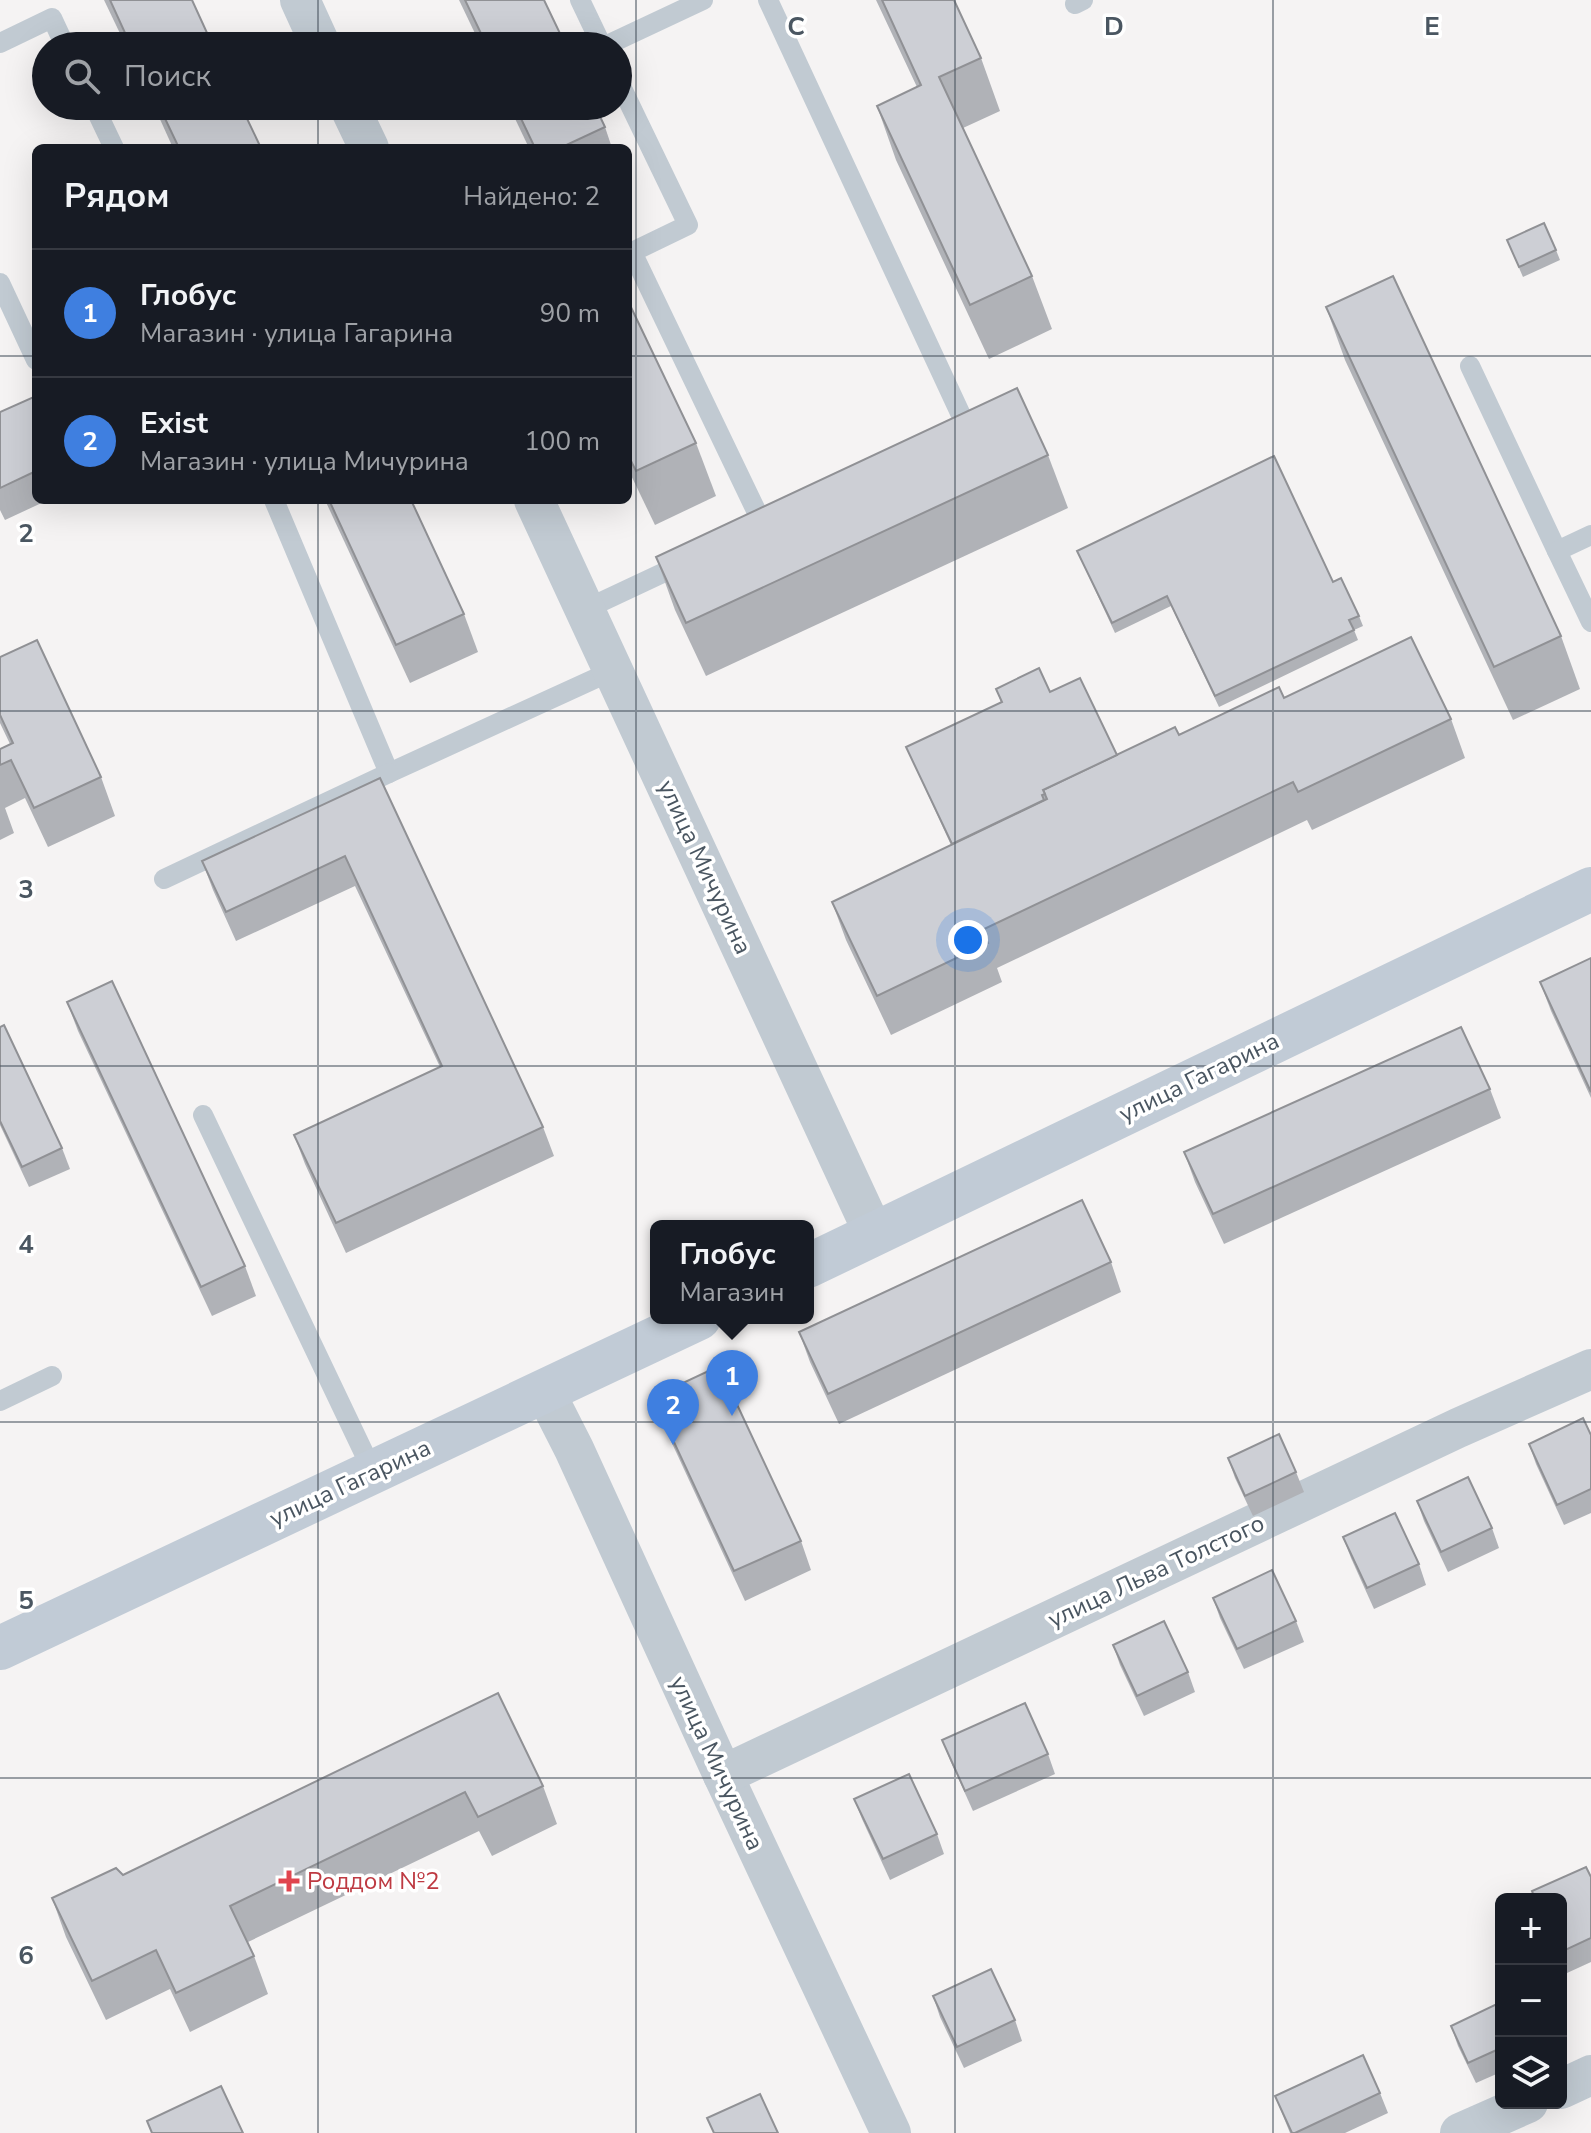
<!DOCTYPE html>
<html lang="ru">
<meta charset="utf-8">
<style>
:root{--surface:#171b24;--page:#242831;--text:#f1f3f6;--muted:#9ea1a6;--line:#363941;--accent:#0b8043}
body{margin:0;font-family:"Nunito Sans",sans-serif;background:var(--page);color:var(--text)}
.controls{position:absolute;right:24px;bottom:24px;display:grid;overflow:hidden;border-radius:12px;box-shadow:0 8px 32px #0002}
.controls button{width:72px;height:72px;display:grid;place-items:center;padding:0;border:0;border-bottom:2px solid var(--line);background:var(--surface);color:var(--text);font:40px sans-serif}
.you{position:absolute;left:968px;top:940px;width:28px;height:28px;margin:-20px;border:6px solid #fff;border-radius:50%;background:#1a73e8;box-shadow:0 0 0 12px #1a73e833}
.badge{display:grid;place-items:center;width:52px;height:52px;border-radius:50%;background:var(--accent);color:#fff;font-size:26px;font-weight:700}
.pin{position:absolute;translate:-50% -66px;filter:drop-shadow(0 2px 4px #0008)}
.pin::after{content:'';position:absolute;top:42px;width:28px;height:24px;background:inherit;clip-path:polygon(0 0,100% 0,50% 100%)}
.popup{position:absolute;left:650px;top:1220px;width:164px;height:104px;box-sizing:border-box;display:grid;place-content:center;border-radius:12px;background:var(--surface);filter:drop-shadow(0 2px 6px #0005);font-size:26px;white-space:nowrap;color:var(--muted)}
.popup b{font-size:30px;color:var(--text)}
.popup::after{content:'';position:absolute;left:50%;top:100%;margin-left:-16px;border:16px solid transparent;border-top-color:var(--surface)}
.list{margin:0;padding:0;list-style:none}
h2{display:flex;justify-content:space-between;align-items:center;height:104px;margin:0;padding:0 32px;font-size:34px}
h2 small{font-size:26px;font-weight:400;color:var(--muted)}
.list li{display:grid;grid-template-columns:52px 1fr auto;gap:24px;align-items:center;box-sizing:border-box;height:128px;padding:0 32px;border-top:2px solid var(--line)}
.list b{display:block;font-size:30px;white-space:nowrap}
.list p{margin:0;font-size:26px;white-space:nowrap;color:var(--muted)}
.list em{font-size:26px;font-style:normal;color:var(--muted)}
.icon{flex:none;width:44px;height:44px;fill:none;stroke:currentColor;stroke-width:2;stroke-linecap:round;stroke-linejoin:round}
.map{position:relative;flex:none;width:1591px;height:2133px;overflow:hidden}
.search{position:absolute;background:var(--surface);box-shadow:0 8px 32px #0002;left:32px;top:32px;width:600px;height:88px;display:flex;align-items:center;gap:20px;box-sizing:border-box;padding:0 28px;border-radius:44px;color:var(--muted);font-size:30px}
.panel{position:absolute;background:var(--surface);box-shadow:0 8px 32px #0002;left:32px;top:144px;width:600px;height:360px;border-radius:12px}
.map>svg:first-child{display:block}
</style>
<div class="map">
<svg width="1591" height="2133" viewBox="0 0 1591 2133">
<rect width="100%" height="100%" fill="#f5f3f3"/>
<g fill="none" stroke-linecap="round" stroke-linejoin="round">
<g stroke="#c1cad2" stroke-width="20">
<path d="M580 0 602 46"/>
<path d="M768 0 968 430 959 434"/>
<path d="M1075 4 1083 0"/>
<path d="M0 43 52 18 65 46"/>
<path d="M605 46 703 0"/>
<path d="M618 80 688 225 628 254"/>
<path d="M94 106 114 148"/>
<path d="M632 252 763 525"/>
<path d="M0 283 36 360"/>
<path d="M1470 366 1557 551"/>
<path d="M274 500 389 773 614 670"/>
<path d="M1591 535 1557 551 1591 622"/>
<path d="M586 609 684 563"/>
<path d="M164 879 389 773"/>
<path d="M203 1115 373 1472"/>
<path d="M0 1401 52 1376"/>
</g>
<g stroke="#c1cad2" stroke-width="40">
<path d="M300 0 321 46"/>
<path d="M349 106 369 148"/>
<path d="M534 500 874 1234"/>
<path d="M545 1392 574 1449 723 1775 891 2133"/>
<path d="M723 1775 1458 1428 1591 1369"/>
<path d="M1561 2089 1591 2075"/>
<path d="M1460 2133 1528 2103"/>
</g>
<g stroke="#c1cbd6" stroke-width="44">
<path d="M808 1266 1591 889"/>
<path d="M0 1648 699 1318"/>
</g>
</g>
<g fill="#b0b2b7">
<path d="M104 0H192L213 46H126Z"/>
<path d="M459 0H544L566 46H481Z"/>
<path d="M876 0H954L981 58 1000 111 963 128 1032 276 1052 329 989 359 896 160 877 106 917 87Z"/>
<path d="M154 106H241L261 148H173Z"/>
<path d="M509 106H595L605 127 612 148H529Z"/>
<path d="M1507 240 1556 250 1560 260 1523 277Z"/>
<path d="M628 301 696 443 716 496 655 525 628 469Z"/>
<path d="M1326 307 1561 636 1580 689 1513 720 1345 360Z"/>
<path d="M36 396V500H48L5 520 0 510V412Z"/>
<path d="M1048 455 1068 508 706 676 675 610 656 557Z"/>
<path d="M325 500H411L464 614 478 652 410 683Z"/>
<path d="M1077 551 1333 582 1359 616 1363 626 1354 630 1358 640 1219 707 1171 606 1115 633Z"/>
<path d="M0 657 101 777 115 816 48 847 25 798 5 808 14 833 0 840V749L10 744 0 723Z"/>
<path d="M996 689 1050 692 1117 755 1284 698 1451 719 1465 758 1312 830 1307 820 997 968 1002 982 891 1035 846 940 832 902 951 845 906 747 1001 702Z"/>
<path d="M380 778 543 1127 554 1156 346 1253 305 1164 294 1135 440 1067 355 886 236 941 213 890 202 861Z"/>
<path d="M1591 958V1098L1551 1011 1540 982Z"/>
<path d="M67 1002 245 1266 256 1296 212 1316 78 1031Z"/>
<path d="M0 1027 62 1148 70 1169 29 1187 0 1125Z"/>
<path d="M1490 1089 1501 1118 1224 1244 1195 1182 1184 1152Z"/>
<path d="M1111 1262 1121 1292 839 1424 810 1362 799 1332Z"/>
<path d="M653 1397 801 1541 811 1570 745 1601 664 1426Z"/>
<path d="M1591 1435V1513L1564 1525 1536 1464 1529 1444Z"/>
<path d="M1228 1458 1296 1472 1304 1492 1253 1516 1235 1478Z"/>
<path d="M1417 1501 1492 1528 1499 1548 1448 1572 1424 1521Z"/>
<path d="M1343 1537 1419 1564 1426 1585 1374 1609 1351 1558Z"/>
<path d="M1213 1598 1296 1621 1304 1642 1244 1669 1220 1618Z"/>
<path d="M1113 1645 1188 1672 1195 1692 1144 1716 1120 1665Z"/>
<path d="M498 1693 543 1786 557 1824 492 1856 479 1831 248 1942 254 1956 268 1994 190 2032 170 1989 106 2020 66 1937 52 1898 123 1875Z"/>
<path d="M942 1740 1048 1754 1055 1774 973 1811 950 1760Z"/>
<path d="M854 1799 937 1834 944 1854 890 1880 862 1819Z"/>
<path d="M1591 1877V1962L1567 1973 1561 1960V1899H1534L1532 1891Z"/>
<path d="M933 1996 1015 2020 1022 2041 964 2068 940 2017Z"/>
<path d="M1501 2002V2072L1476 2083 1458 2046 1451 2026Z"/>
<path d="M1380 2093 1388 2113 1345 2133H1290L1275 2096Z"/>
</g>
<g fill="#cdcfd5" stroke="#909195" stroke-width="2">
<path d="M110 0H192L213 46H131Z"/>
<path d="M465 0H544L566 46H487Z"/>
<path d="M882 0H954L981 58 939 77 1032 276 970 305 877 106 921 85Z"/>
<path d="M159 106H241L261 148H179Z"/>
<path d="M515 106H595L605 127 560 148H535Z"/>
<path d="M1544 223 1556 250 1519 267 1507 240Z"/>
<path d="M1393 276 1561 636 1494 667 1326 307Z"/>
<path d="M628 301 696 443 636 471 628 455Z"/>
<path d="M1017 388 1048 455 686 623 656 557Z"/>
<path d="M36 396V471L0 488V412Z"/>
<path d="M1274 456 1333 582 1341 578 1359 616 1349 620 1354 630 1215 696 1167 596 1112 623 1077 551Z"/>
<path d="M329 500H411L464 614 396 645Z"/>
<path d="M1411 637 1451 719 1298 792 1293 782 982 930 988 943 877 996 832 902 1047 799 1043 790 1175 727 1179 735 1279 687 1284 698Z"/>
<path d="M37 640 101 777 34 808 11 760 0 765V749L13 743 0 715V657Z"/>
<path d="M1039 668 1050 692 1080 678 1117 755 1043 790 1045 794 1042 795 1044 800 952 844 906 747 1002 702 996 689Z"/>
<path d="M380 778 543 1127 336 1223 294 1135 442 1066 345 856 226 912 202 861Z"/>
<path d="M1591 958V1092L1540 982Z"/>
<path d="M112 981 245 1266 201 1287 67 1002Z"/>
<path d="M4 1025 62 1148 22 1167 0 1121V1027Z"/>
<path d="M1461 1027 1490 1089 1213 1214 1184 1152Z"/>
<path d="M1082 1200 1111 1262 828 1394 799 1332Z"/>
<path d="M719 1366 801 1541 734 1571 653 1397Z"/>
<path d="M1583 1418 1591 1435V1489L1557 1505 1529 1444Z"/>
<path d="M1279 1434 1296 1472 1245 1496 1228 1458Z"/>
<path d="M1468 1477 1492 1528 1441 1552 1417 1501Z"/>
<path d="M1395 1513 1419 1564 1367 1588 1343 1537Z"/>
<path d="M1272 1570 1296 1621 1237 1649 1213 1598Z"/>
<path d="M1164 1621 1188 1672 1137 1696 1113 1645Z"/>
<path d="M498 1693 543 1786 478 1817 465 1792 230 1906 254 1956 176 1993 156 1950 92 1981 52 1898 116 1868 123 1875Z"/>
<path d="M1025 1703 1048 1754 965 1791 942 1740Z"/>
<path d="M909 1774 937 1834 883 1859 854 1799Z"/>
<path d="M1586 1867 1591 1877V1938L1561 1952V1899H1535L1532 1891Z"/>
<path d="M991 1969 1015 2020 957 2047 933 1996Z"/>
<path d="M1501 2002V2048L1468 2063 1451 2026Z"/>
<path d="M1363 2055 1380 2093 1295 2133H1292L1275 2096Z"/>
<path d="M221 2086 243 2133H152L147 2121Z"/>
<path d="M760 2094 778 2133H714L707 2118Z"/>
</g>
<path fill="none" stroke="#4a5661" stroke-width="2" stroke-opacity="0.55" d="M318 0V46M636 0V2133M955 0V2133M1273 0V2133M318 106V148M0 356H36M628 356H1591M318 500V2133M0 711H1591M0 1066H1591M0 1422H1591M0 1778H1591"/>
<path fill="#e0444e" stroke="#fff" stroke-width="3" d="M285 1869h8v8h8v8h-8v8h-8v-8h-8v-8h8z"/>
<g text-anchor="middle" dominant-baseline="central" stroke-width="7" stroke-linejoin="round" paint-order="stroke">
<g font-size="24" fill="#4a5661" stroke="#fff">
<text transform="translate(705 867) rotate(65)">улица Мичурина</text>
<text transform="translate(1199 1077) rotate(-26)">улица Гагарина</text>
<text transform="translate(350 1483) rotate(-25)">улица Гагарина</text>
<text transform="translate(1156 1571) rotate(-25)">улица Льва Толстого</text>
<text transform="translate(717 1763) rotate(65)">улица Мичурина</text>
</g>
<g font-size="24" fill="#be3a42" stroke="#fff" text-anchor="start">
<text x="307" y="1881">Роддом №2</text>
</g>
</g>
<g font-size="26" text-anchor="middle" font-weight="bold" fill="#4a5661" stroke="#fff" stroke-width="7" stroke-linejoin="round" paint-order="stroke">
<text x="796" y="35">C</text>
<text x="1114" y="35">D</text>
<text x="1432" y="35">E</text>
<text x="26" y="542">2</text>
<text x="26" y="898">3</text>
<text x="26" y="1253">4</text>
<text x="26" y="1609">5</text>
<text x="26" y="1964">6</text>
</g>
</svg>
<div class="controls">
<button>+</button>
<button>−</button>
<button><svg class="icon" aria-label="layers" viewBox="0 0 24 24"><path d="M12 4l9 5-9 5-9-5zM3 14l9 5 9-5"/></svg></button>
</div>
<div class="you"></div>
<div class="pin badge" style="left:732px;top:1416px;background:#3f7fe0">1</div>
<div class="popup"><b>Глобус</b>Магазин</div>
<div class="pin badge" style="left:673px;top:1445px;background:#3f7fe0">2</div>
<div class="search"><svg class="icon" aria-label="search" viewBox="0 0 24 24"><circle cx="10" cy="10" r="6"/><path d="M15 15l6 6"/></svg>Поиск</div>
<section class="panel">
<h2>Рядом<small>Найдено: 2</small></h2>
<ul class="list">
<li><span class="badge" style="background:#3f7fe0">1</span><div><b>Глобус</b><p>Магазин · улица Гагарина</p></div><em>90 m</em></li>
<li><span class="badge" style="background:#3f7fe0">2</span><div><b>Exist</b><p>Магазин · улица Мичурина</p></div><em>100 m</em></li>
</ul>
</section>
</div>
